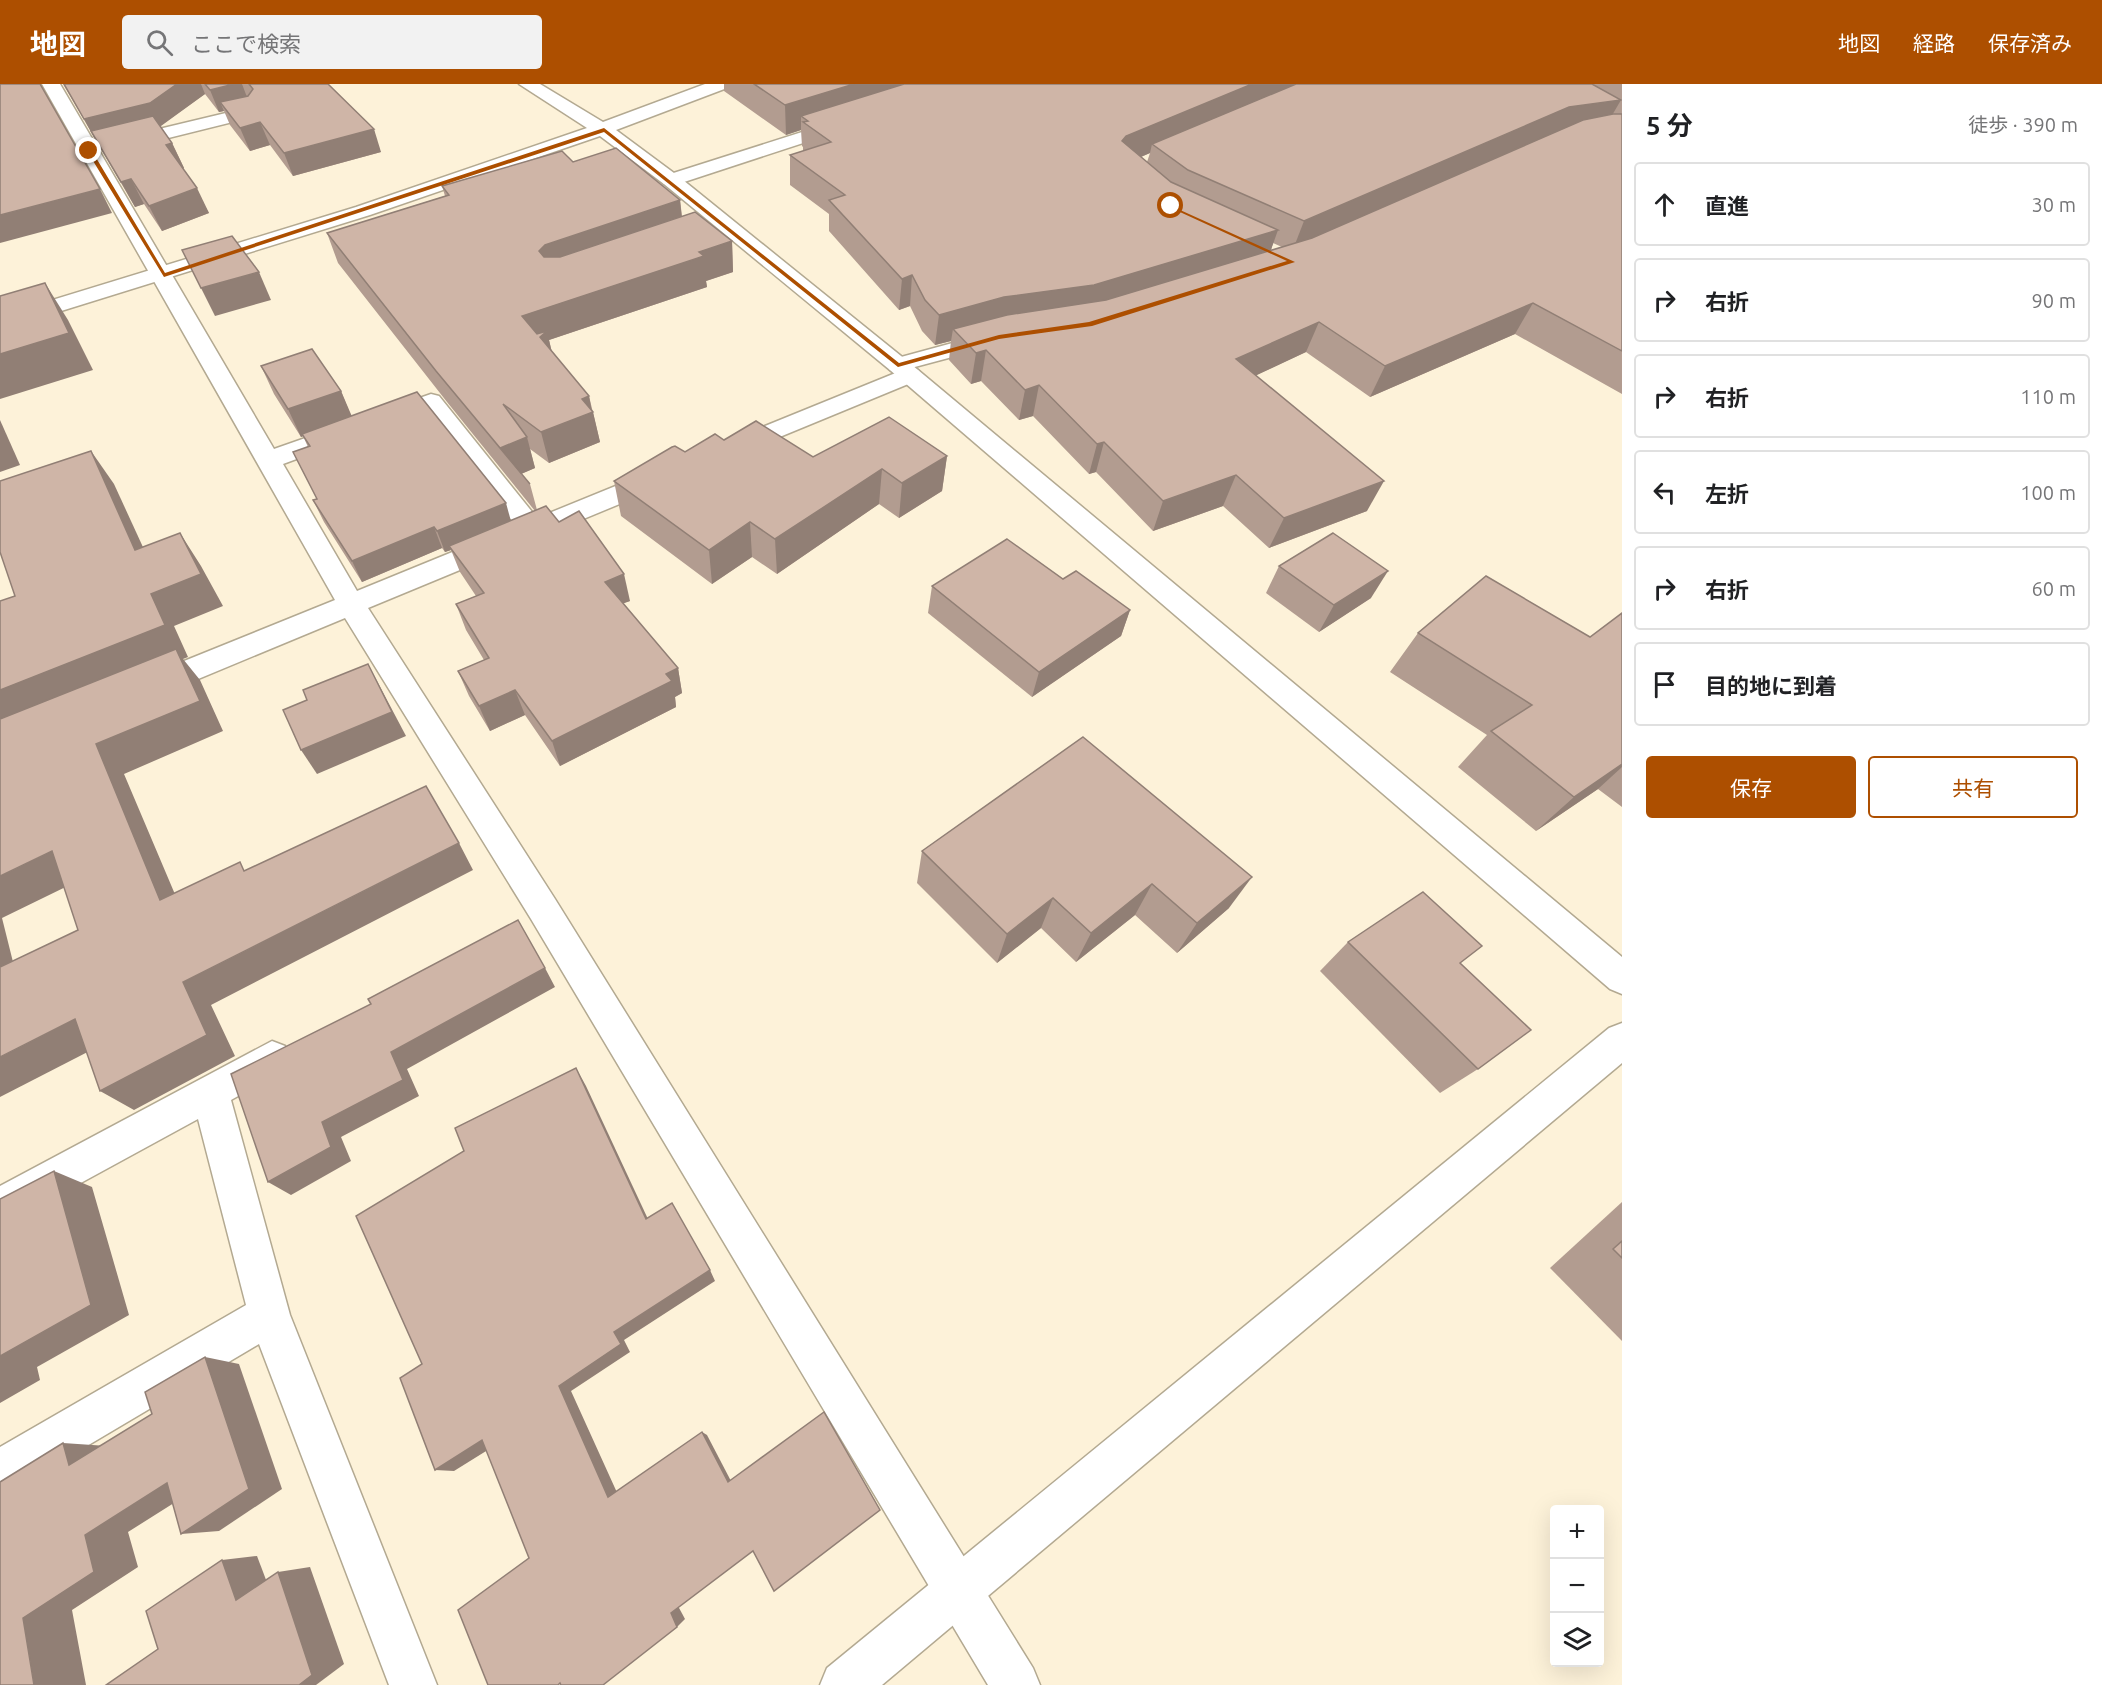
<!DOCTYPE html>
<html lang="ja">
<meta charset="utf-8">
<style>
:root{--surface:#fff;--page:#f2f2f2;--text:#202124;--muted:#757577;--line:#e0e0e0;--accent:#ad4f00}
body{margin:0;font-family:Ubuntu,"Noto Sans JP",sans-serif;background:var(--page);color:var(--text)}
.controls{position:absolute;right:18px;bottom:18px;display:grid;overflow:hidden;border-radius:6px;box-shadow:0 6px 24px #0002}
.controls button{width:54px;height:54px;display:grid;place-items:center;padding:0;border:0;border-bottom:2px solid var(--line);background:var(--surface);color:var(--text);font:30px sans-serif}
.stop{position:absolute;width:18px;height:18px;margin:-14px;border:4px solid #ad4f00;border-radius:50%;background:#fff}
.stop.end{background:#ad4f00;border-color:#fff;box-shadow:0 2px 6px #0008}
.list{margin:0;padding:0;list-style:none}
h2{display:flex;justify-content:space-between;align-items:center;height:78px;margin:0;padding:0 24px;font-size:26px}
h2 small{font-size:20px;font-weight:400;color:var(--muted)}
.list li{display:grid;grid-template-columns:39px 1fr auto;gap:18px;align-items:center;box-sizing:border-box;height:84px;margin:0 12px 12px;padding:0 12px;border:2px solid var(--line);border-radius:6px}
.list b{display:block;font-size:22px;white-space:nowrap}
.list em{font-size:20px;font-style:normal;color:var(--muted)}
.actions{display:flex;gap:12px;padding:18px 24px}
.actions a{flex:1;padding:14px 0;border:2px solid var(--accent);border-radius:6px;text-align:center;font-size:21px;color:var(--accent)}
.actions .main{background:var(--accent);color:#fff}
.icon{flex:none;width:33px;height:33px;fill:none;stroke:currentColor;stroke-width:2;stroke-linecap:round;stroke-linejoin:round}
.map{position:relative;flex:none;width:1622px;height:1601px;overflow:hidden}
header{display:flex;align-items:center;gap:36px;box-sizing:border-box;height:84px;padding:0 30px;background:var(--accent);color:#fff}
header strong{font-size:28px}
nav{display:flex;gap:33px;margin-inline-start:auto;font-size:21px}
.search{width:420px;height:54px;background:var(--page);display:flex;align-items:center;gap:15px;box-sizing:border-box;padding:0 21px;border-radius:6px;color:var(--muted);font-size:22px}
main{display:flex}
aside{flex:1;background:var(--surface)}
.map>svg:first-child{display:block}
</style>
<header>
<strong>地図</strong>
<div class="search"><svg class="icon" aria-label="search" viewBox="0 0 24 24"><circle cx="10" cy="10" r="6"/><path d="M15 15l6 6"/></svg>ここで検索</div>
<nav><a>地図</a><a>経路</a><a>保存済み</a></nav>
</header>
<main>
<div class="map">
<svg width="1622" height="1601" viewBox="0 0 1622 1601">
<rect width="100%" height="100%" fill="#fdf2d9"/>
<g fill="none" stroke-linecap="round" stroke-linejoin="round">
<defs>
<g id="minor">
<path d="M42 0H60L274 365 431 310 439 312 537 434 650 388 659 386 668 388 672 394 668 400 368 524 555 815 1033 1584 1040 1601H988L531 835 345 534 162 610 152 613 142 610 137 602 142 594 335 516ZM426 327 516 442 357 507 283 380Z"/>
<path d="M251 23 257 24 260 28 257 32 120 66 111 60 113 56Z"/>
<path d="M843 35 852 40 849 44 678 100H664L661 96 664 92Z"/>
<path d="M993 248 1001 250 1004 255 1001 260 911 284 918 286 922 291 918 296 741 369 732 372 723 369 720 364 723 359 898 288 890 286 887 281 890 276Z"/>
<path d="M272 957 285 962 290 974 285 986 231 1016 290 1231 437 1601H389L259 1260 16 1404 0 1410V1363L246 1221 198 1035 0 1143V1102Z"/>
</g>
<g id="tertiary">
<path d="M519 0H540L603 38 705 0H730L727 4 616 46 678 92 906 276 1622 873V910L1610 905 890 286 664 100 600 52 370 131 0 246V232L356 123 587 44Z"/>
<path d="M1622 939V979L882 1601H820L827 1584 1609 944Z"/>
</g>
</defs>
<use href="#minor" stroke="#b3a991" stroke-width="3"/>
<use href="#tertiary" stroke="#b3a991" stroke-width="3"/>
<use href="#minor" fill="#fff" fill-rule="evenodd"/>
<use href="#tertiary" fill="#fff" fill-rule="evenodd"/>
</g>
<g fill="#b29c90" fill-rule="evenodd">
<path d="M63 0H328L381 68 293 92 270 61 250 67 230 41 224 27 219 28 205 10 160 42 172 59 184 84 183 85 209 129 162 147 144 120 135 123Z"/>
<path d="M724 0H1622V310L1515 250 1370 313 1306 268 1256 291 1367 427 1269 464 1223 422 1153 447 1096 388 1089 390 1033 332 1019 336 981 297 971 300 949 276 951 257 935 261 922 247 910 222 899 226 829 147V130L790 101V71L803 67V63L802 62 801 46 786 51 724 7ZM1150 69 1147 78 1141 73ZM1273 159 1282 163 1271 166Z"/>
<path d="M573 78 680 116 682 132 732 157 733 188 706 197 707 203 549 256 552 268 589 312 600 358 549 379 530 365 535 384 521 390 530 400 537 426 559 438 630 517 623 519 678 584 682 609 675 613 676 623 560 682 525 631 490 647 469 612 458 587 484 576 466 546 456 520 476 512 460 488 451 466 445 468 442 464 362 498 324 438 313 416 317 415 308 363 303 352 301 353 274 310 261 282 341 307 351 332 511 437 535 427 447 318 338 179 327 149 445 112 442 102Z"/>
<path d="M724 356 813 373 947 372 942 407 899 434 879 420 777 490 752 473 712 500 621 432 614 397 685 368Z"/>
<path d="M1279 482 1371 514 1319 548 1266 509Z"/>
<path d="M1063 495 1130 526 1121 552 1032 613 928 529 932 502Z"/>
<path d="M1622 529V723L1598 705 1536 747 1458 683 1487 651 1390 588 1418 549 1590 553Z"/>
<path d="M1083 653 1229 824 1177 869 1135 831 1076 878 1041 844 997 879 917 799 922 767Z"/>
<path d="M1348 858 1461 879 1478 985 1440 1009 1320 887Z"/>
<path d="M1622 1118V1257L1550 1184Z"/>
</g>
<g fill="#917f75">
<path d="M177 0H201L205 10 161 42 91 47 97 57H96L84 35Z"/>
<path d="M234 0H242L250 21 220 18 224 27 219 28 210 6Z"/>
<path d="M854 0H914L808 37 801 32V46L786 51 785 21Z"/>
<path d="M1252 0H1312L1152 60 1150 69 1119 82 1122 57 1126 52Z"/>
<path d="M1621 16 1604 45 1292 168 1304 137 1569 23Z"/>
<path d="M260 38 270 61 250 67 240 44Z"/>
<path d="M374 45 381 68 293 92 284 69Z"/>
<path d="M172 59 184 84 178 86 166 61Z"/>
<path d="M131 95 144 120 135 123 121 98Z"/>
<path d="M197 104 209 129 162 147 149 122Z"/>
<path d="M100 105 112 129 0 159V131Z"/>
<path d="M680 116 683 146 546 198 539 167 545 161Z"/>
<path d="M1278 146 1267 177 999 244 953 245 951 257 935 261 939 231 1004 213Z"/>
<path d="M732 157 733 188 706 197 707 203 549 256 554 278 522 232 699 168Z"/>
<path d="M259 188 271 216 215 232 201 204Z"/>
<path d="M912 191 910 222 899 226 902 195Z"/>
<path d="M45 199 68 236 93 286 0 315V270Z"/>
<path d="M1533 219 1515 250 1370 313 1385 282Z"/>
<path d="M1319 238 1306 268 1225 306 1236 275Z"/>
<path d="M986 266 981 297 971 300 976 269Z"/>
<path d="M1039 301 1033 332 1019 336 1025 306Z"/>
<path d="M341 307 353 335 301 353 288 325Z"/>
<path d="M589 312 592 328H593L600 358 549 379 541 348 582 315Z"/>
<path d="M0 336 20 381 0 388Z"/>
<path d="M527 353 535 384 521 390 500 364Z"/>
<path d="M1104 358 1096 388 1089 390 1097 360Z"/>
<path d="M91 367 114 400 159 498 135 466Z"/>
<path d="M947 372 942 407 899 434 902 399Z"/>
<path d="M882 385 879 420 777 490 775 455Z"/>
<path d="M1236 391 1223 422 1153 447 1163 417Z"/>
<path d="M1384 397 1367 427 1269 464 1284 434Z"/>
<path d="M506 419 512 441 449 462 451 466 445 468 437 447Z"/>
<path d="M750 438 752 473 712 500 709 466Z"/>
<path d="M434 443 442 464 362 498 352 477Z"/>
<path d="M180 449 201 482 223 522 174 542 188 573 183 575 200 596 223 647 124 690 188 841 160 816 0 649V606L151 510Z"/>
<path d="M1388 487 1371 514 1319 548 1334 521Z"/>
<path d="M624 490 630 517 611 524 605 498Z"/>
<path d="M1130 526 1121 552 1032 613 1039 588Z"/>
<path d="M368 580 406 652 317 690 301 666Z"/>
<path d="M678 584 682 609 675 613 676 623 560 682 552 657 666 590Z"/>
<path d="M515 606 525 631 490 647 479 622Z"/>
<path d="M1622 680V683L1598 705 1536 747 1574 713Z"/>
<path d="M459 759 473 786 211 921 235 972 134 1026 100 1007 183 898Z"/>
<path d="M52 767 84 794 2 834 22 914 0 900V792Z"/>
<path d="M1252 793 1229 824 1177 869 1197 839Z"/>
<path d="M1152 800 1135 831 1076 878 1091 849Z"/>
<path d="M1053 814 1041 844 997 879 1007 850Z"/>
<path d="M545 884 555 903 407 985 419 1012 341 1053 351 1077 291 1111 268 1098 322 1038 391 968Z"/>
<path d="M75 935 109 957 0 1013V973Z"/>
<path d="M576 984 586 1002 654 1148 646 1135Z"/>
<path d="M54 1087 92 1103 129 1231 37 1283 40 1296 0 1319V1272Z"/>
<path d="M710 1186 715 1197 624 1256 630 1268 571 1307 619 1413H608L559 1302 614 1248Z"/>
<path d="M205 1273 239 1280 282 1405 219 1447 181 1450Z"/>
<path d="M702 1348 707 1351 732 1399 728 1398Z"/>
<path d="M482 1356 499 1359 454 1387 435 1386Z"/>
<path d="M63 1359 107 1362 69 1381Z"/>
<path d="M167 1399 204 1400 128 1448 138 1483 72 1526 86 1601H34L23 1534 85 1451Z"/>
<path d="M257 1472 271 1509 236 1516 222 1476Z"/>
<path d="M310 1483 344 1580 316 1601H299L278 1488Z"/>
<path d="M678 1522 685 1535 677 1543 671 1529Z"/>
</g>
<g fill="#cfb5a7" stroke="#917f75" stroke-width="1.5">
<path d="M0 0H40L100 105 0 131Z"/>
<path d="M64 0H177L150 19 84 35Z"/>
<path d="M205 0H234L210 6Z"/>
<path d="M249 0H328L374 45 284 69 260 38 240 44 220 18 248 12 253 5Z"/>
<path d="M754 0H854L785 21Z"/>
<path d="M904 0H1252L1126 52 1122 57 1171 98 1278 146 1094 201 1004 213 939 231 925 216 912 191 902 195 829 116 845 111 790 71 831 58 803 38 808 37 801 32Z"/>
<path d="M1296 0H1592L1621 16 1569 23 1304 137 1188 86 1152 60Z"/>
<path d="M1613 30H1622V267L1533 219 1385 282 1319 238 1236 275 1384 397 1284 434 1236 391 1163 417 1104 358 1097 360 1039 301 1025 306 986 266 976 269 953 245 1007 231 1106 216 1312 154 1583 36Z"/>
<path d="M153 32 172 59 166 61 197 104 149 122 131 95 121 98 91 47Z"/>
<path d="M616 64 680 116 545 161 539 167 544 173H560L695 128 732 157 699 168 704 172 522 232 537 250 547 247 540 253 589 312 582 315 593 328 541 348 503 320 527 353 500 364 530 400 436 287 327 149 449 111 442 102 562 67 573 78Z"/>
<path d="M232 152 259 188 201 204 182 166Z"/>
<path d="M45 199 69 249 0 270V212Z"/>
<path d="M312 265 341 307 288 325 261 282Z"/>
<path d="M417 308 506 419 437 447 434 443 352 477 313 416 317 415 293 368 310 362 302 350Z"/>
<path d="M889 333 947 372 902 399 882 385 775 455 750 438 709 466 614 397 672 363 675 362 685 368 715 350 724 356 756 337 813 373Z"/>
<path d="M91 367 135 466 180 449 201 490 151 510 165 541 0 606V517L15 512 0 468V397Z"/>
<path d="M546 422 559 438 579 427 624 490 605 498 678 584 666 590 672 597 552 657 515 606 479 622 458 587 489 574 456 520 484 509 449 462Z"/>
<path d="M1333 449 1388 487 1334 521 1279 482Z"/>
<path d="M1007 455 1063 495 1076 487 1130 526 1039 588 932 502Z"/>
<path d="M1486 492 1590 553 1622 529V680L1574 713 1491 647 1532 621 1418 549Z"/>
<path d="M176 565 200 617 96 660 160 816 240 778 244 787 426 702 459 759 183 898 207 951 100 1007 75 935 0 973V883L78 846 52 767 0 792V635Z"/>
<path d="M368 580 392 628 301 666 283 626 307 616 303 606Z"/>
<path d="M1083 653 1252 793 1197 839 1152 800 1091 849 1053 814 1007 850 922 767Z"/>
<path d="M1423 808 1482 862 1460 879 1531 946 1478 985 1348 858Z"/>
<path d="M518 836 545 884 391 968 403 996 322 1038 331 1063 268 1098 231 990 371 920 368 915Z"/>
<path d="M576 984 646 1135 672 1119 710 1186 614 1248 621 1260 559 1302 608 1413 702 1348 728 1398 824 1328 880 1426 774 1507 753 1467 671 1529 677 1543 603 1601H561L560 1599 558 1601H488L458 1526 529 1474 482 1356 435 1386 400 1294 422 1280 356 1132 464 1067 455 1044Z"/>
<path d="M54 1087 91 1221 0 1272V1115Z"/>
<path d="M1622 1157V1174L1613 1165Z"/>
<path d="M205 1273 249 1405 181 1450 167 1399 85 1451 94 1488 23 1534 34 1601H0V1398L63 1359 69 1381 152 1330 145 1308Z"/>
<path d="M222 1476 236 1516 278 1488 312 1591 299 1601H106L158 1565 146 1527Z"/>
</g>
<path fill="#ad4f00" d="M604 44 899 279 999 251 1089 238 1287 177 1169 123V121L1295 178 1092 242 999 255 898 283 604 48 164 193 87 67H92L165 189Z"/>
</svg>
<div class="controls">
<button>+</button>
<button>−</button>
<button><svg class="icon" aria-label="layers" viewBox="0 0 24 24"><path d="M12 4l9 5-9 5-9-5zM3 14l9 5 9-5"/></svg></button>
</div>
<div class="stop" style="left:1171px;top:122px"></div>
<div class="stop end" style="left:89px;top:67px"></div>
</div>
<aside>
<h2>5 分<small>徒歩 · 390 m</small></h2>
<ul class="list">
<li><svg class="icon" aria-label="ahead" viewBox="0 0 24 24"><path d="M12 20V5M6 11l6-6 6 6"/></svg><div><b>直進</b></div><em>30 m</em></li>
<li><svg class="icon" aria-label="right" viewBox="0 0 24 24"><path d="M7 20v-9h11M14 6l5 5-5 5"/></svg><div><b>右折</b></div><em>90 m</em></li>
<li><svg class="icon" aria-label="right" viewBox="0 0 24 24"><path d="M7 20v-9h11M14 6l5 5-5 5"/></svg><div><b>右折</b></div><em>110 m</em></li>
<li><svg class="icon" aria-label="left" viewBox="0 0 24 24"><path d="M17 20v-9H6M10 6l-5 5 5 5"/></svg><div><b>左折</b></div><em>100 m</em></li>
<li><svg class="icon" aria-label="right" viewBox="0 0 24 24"><path d="M7 20v-9h11M14 6l5 5-5 5"/></svg><div><b>右折</b></div><em>60 m</em></li>
<li><svg class="icon" aria-label="arrive" viewBox="0 0 24 24"><path d="M6 21V4h12l-3 4 3 4H6"/></svg><div><b>目的地に到着</b></div></li>
</ul>
<div class="actions"><a class="main">保存</a><a>共有</a></div>
</aside>
</main>
